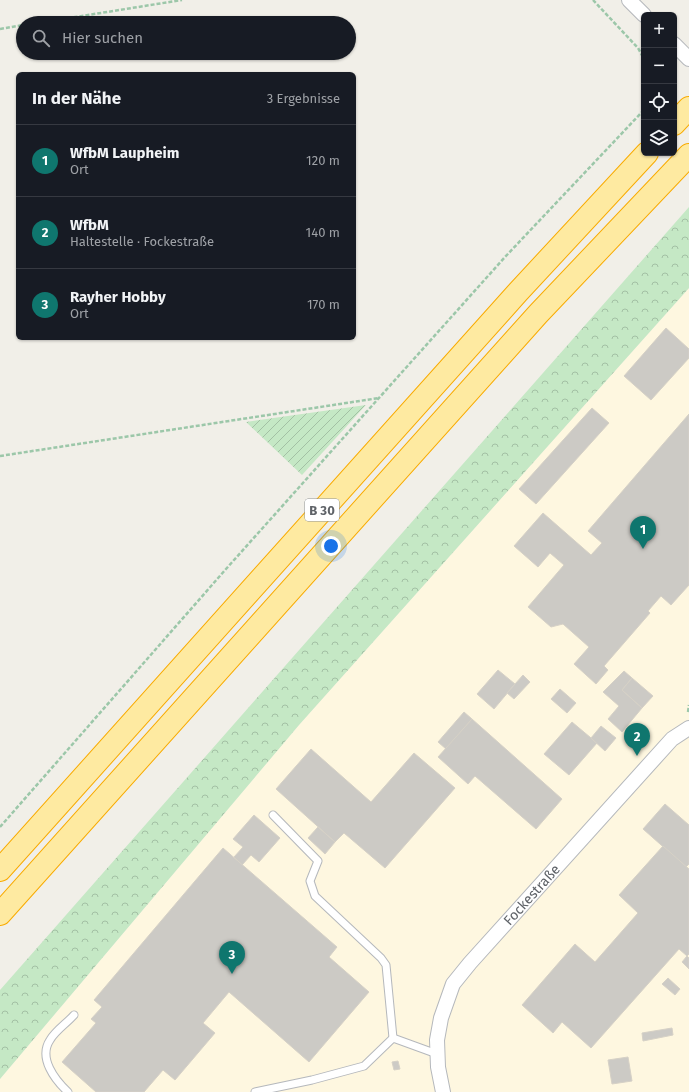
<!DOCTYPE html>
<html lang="de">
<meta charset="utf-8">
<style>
:root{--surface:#171b24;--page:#20242c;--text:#f1f3f6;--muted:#9ea1a6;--line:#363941;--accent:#0f766e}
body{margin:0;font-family:"Fira Sans",sans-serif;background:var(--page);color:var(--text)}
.controls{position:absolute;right:12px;top:12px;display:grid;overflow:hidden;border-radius:6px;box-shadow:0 1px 3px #0004}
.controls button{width:36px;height:36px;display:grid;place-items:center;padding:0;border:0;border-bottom:1px solid var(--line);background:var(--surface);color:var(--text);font:20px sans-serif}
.you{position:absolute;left:331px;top:546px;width:14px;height:14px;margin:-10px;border:3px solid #fff;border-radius:50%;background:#1a73e8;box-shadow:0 0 0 6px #1a73e833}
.badge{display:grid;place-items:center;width:26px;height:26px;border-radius:50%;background:var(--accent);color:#fff;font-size:13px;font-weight:700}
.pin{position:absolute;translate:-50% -33px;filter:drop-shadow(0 1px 2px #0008)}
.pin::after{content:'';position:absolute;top:21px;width:14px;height:12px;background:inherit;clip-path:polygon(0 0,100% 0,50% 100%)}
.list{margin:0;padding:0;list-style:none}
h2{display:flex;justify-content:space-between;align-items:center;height:52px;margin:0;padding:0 16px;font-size:17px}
h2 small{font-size:13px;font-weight:400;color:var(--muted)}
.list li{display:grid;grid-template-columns:26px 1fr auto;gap:12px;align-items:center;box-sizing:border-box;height:72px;padding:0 16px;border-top:1px solid var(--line)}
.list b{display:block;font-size:15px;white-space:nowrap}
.list p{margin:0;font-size:13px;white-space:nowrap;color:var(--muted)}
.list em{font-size:13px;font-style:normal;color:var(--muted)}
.icon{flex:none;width:22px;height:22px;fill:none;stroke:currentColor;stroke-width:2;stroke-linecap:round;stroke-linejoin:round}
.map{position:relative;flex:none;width:689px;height:1092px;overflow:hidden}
.search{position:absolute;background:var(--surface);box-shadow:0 1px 3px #0004;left:16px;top:16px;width:340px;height:44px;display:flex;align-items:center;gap:10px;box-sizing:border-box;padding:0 14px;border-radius:22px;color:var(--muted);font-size:15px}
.panel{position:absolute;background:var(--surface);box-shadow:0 1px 3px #0004;left:16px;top:72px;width:340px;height:268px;border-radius:6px}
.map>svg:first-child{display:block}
</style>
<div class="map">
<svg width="689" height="1092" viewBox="0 0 689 1092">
<defs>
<pattern id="forest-crowns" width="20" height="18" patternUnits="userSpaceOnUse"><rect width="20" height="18" fill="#c5e8c5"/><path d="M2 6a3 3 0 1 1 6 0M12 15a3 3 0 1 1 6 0" fill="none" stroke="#a3c0a4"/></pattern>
<pattern id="garden-furrows" width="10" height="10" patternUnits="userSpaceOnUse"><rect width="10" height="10" fill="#c5e8c5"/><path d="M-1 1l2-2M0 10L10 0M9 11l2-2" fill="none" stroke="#a3c0a4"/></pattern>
</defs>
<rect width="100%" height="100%" fill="#f1efe8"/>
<path fill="#fef7e0" d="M689 288V1092H0V1079L299 725Z"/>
<path fill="url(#forest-crowns)" d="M689 207V288L299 725 0 1079V990Z"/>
<path fill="url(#garden-furrows)" d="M366 405 302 475 246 422Z"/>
<g fill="#cccac5" stroke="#d6d1c6">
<path d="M666 328 689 349V358L651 400 624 376Z"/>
<path d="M592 408 609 423 536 504 519 489Z"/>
<path d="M689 414V585L671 605 661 596 648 611 650 613 604 666 608 670 596 684 574 664 589 647 563 624 551 627 528 607 564 565 550 553 538 567 514 546 543 513 591 555 602 543 588 531Z"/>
<path d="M498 670 515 684 494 709 477 694Z"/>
<path d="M624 671 632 678 622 690 642 708 622 732 608 719 619 706 603 692Z"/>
<path d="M523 675 530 682 514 699 507 693Z"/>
<path d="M632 678 653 696 642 708 622 690Z"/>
<path d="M560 689 576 703 567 713 551 699Z"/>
<path d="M464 712 472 719 446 749 438 742Z"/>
<path d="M472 719 562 799 536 829 475 776 468 784 438 757Z"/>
<path d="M572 722 597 743 569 775 544 754Z"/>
<path d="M601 726 616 738 605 751 591 738Z"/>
<path d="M311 749 371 802 414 753 455 788 385 868 344 833 335 842 276 789Z"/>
<path d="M665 804 689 825V864L686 867 643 829Z"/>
<path d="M254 815 280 838 259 862 251 855 242 865 234 857 243 847 233 839Z"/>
<path d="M318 827 335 842 325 854 308 838Z"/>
<path d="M663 846 689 869V954L687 956 679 949 591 1048 562 1022 553 1033 522 1005 575 944 595 962 638 913 619 895Z"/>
<path d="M223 848 337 947 329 957 369 992 309 1062 229 992 203 1023 215 1033 175 1080 163 1070 144 1092H96L62 1062 96 1023 91 1019 102 1007 94 1000Z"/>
<path d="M687 956 689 958V969L682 962Z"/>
<path d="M668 978 680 989 675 995 662 984Z"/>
<path d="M672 1028 673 1035 643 1041 642 1033Z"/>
<path d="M628 1057 632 1081 612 1084 608 1060Z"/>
<path d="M398 1061 400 1069 394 1070 392 1062Z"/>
</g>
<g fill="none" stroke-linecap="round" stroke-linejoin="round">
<defs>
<g id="service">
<path d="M273 815 318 861 310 881 315 896 381 958 386 965 393 1038"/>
<path d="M68 1092C55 1080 38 1058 50 1040 55 1031 67 1023 74 1015"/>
<path d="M255 1092 312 1080 364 1066 393 1038 437 1054"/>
</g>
<g id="minor">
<path d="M629 0 644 15"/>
<path d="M674 44 689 59"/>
<path id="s1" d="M443 1092 438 1067 437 1040 441 1018 453 984 470 963 672 739 689 728"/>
</g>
<g id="trunk">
<path d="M674 124 689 108"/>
<path d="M0 870 518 292 647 153"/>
<path d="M0 914 538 314 689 155"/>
</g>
</defs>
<use href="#service" stroke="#b5b8bc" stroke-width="9"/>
<use href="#minor" stroke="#b5b8bc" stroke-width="16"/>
<use href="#trunk" stroke="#f9ab00" stroke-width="24"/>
<g stroke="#9cc7a9" stroke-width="2.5" stroke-dasharray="4 2" stroke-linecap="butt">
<path d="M593 0 638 48 644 59"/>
<path d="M38 23 182 0"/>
<path d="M0 29 23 25"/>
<path d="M0 456 379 398"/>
<path d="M688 712 689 705"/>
<path d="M0 827 226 569 505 257 642 112 644 105"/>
</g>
<use href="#service" stroke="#fff" stroke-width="7"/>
<use href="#minor" stroke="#fff" stroke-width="14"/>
<use href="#trunk" stroke="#feeaa1" stroke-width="22"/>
</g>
<g text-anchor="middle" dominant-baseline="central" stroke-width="4" stroke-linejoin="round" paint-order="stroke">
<rect fill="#fff" stroke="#8f9295" stroke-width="1" x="305" y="499" width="34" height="22" rx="3"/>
<g font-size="13" font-weight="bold" fill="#5f6368">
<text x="322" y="510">B 30</text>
</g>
<g font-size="14" fill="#5f6368" stroke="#fff">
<text stroke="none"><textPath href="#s1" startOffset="230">Fockestraße</textPath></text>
</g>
</g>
</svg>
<div class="controls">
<button>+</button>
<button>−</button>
<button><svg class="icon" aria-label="locate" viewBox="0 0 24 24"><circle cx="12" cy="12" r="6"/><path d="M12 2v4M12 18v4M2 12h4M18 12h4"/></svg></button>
<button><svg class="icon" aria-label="layers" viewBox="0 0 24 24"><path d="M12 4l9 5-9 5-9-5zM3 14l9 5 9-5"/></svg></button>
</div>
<div class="you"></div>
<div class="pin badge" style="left:643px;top:549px">1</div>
<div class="pin badge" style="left:637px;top:756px">2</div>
<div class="pin badge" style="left:232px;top:974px">3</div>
<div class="search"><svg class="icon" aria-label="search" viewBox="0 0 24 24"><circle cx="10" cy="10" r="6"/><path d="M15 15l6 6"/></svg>Hier suchen</div>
<section class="panel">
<h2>In der Nähe<small>3 Ergebnisse</small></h2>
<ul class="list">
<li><span class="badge">1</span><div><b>WfbM Laupheim</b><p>Ort</p></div><em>120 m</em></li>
<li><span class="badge">2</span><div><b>WfbM</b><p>Haltestelle · Fockestraße</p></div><em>140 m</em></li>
<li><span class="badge">3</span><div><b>Rayher Hobby</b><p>Ort</p></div><em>170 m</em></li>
</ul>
</section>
</div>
